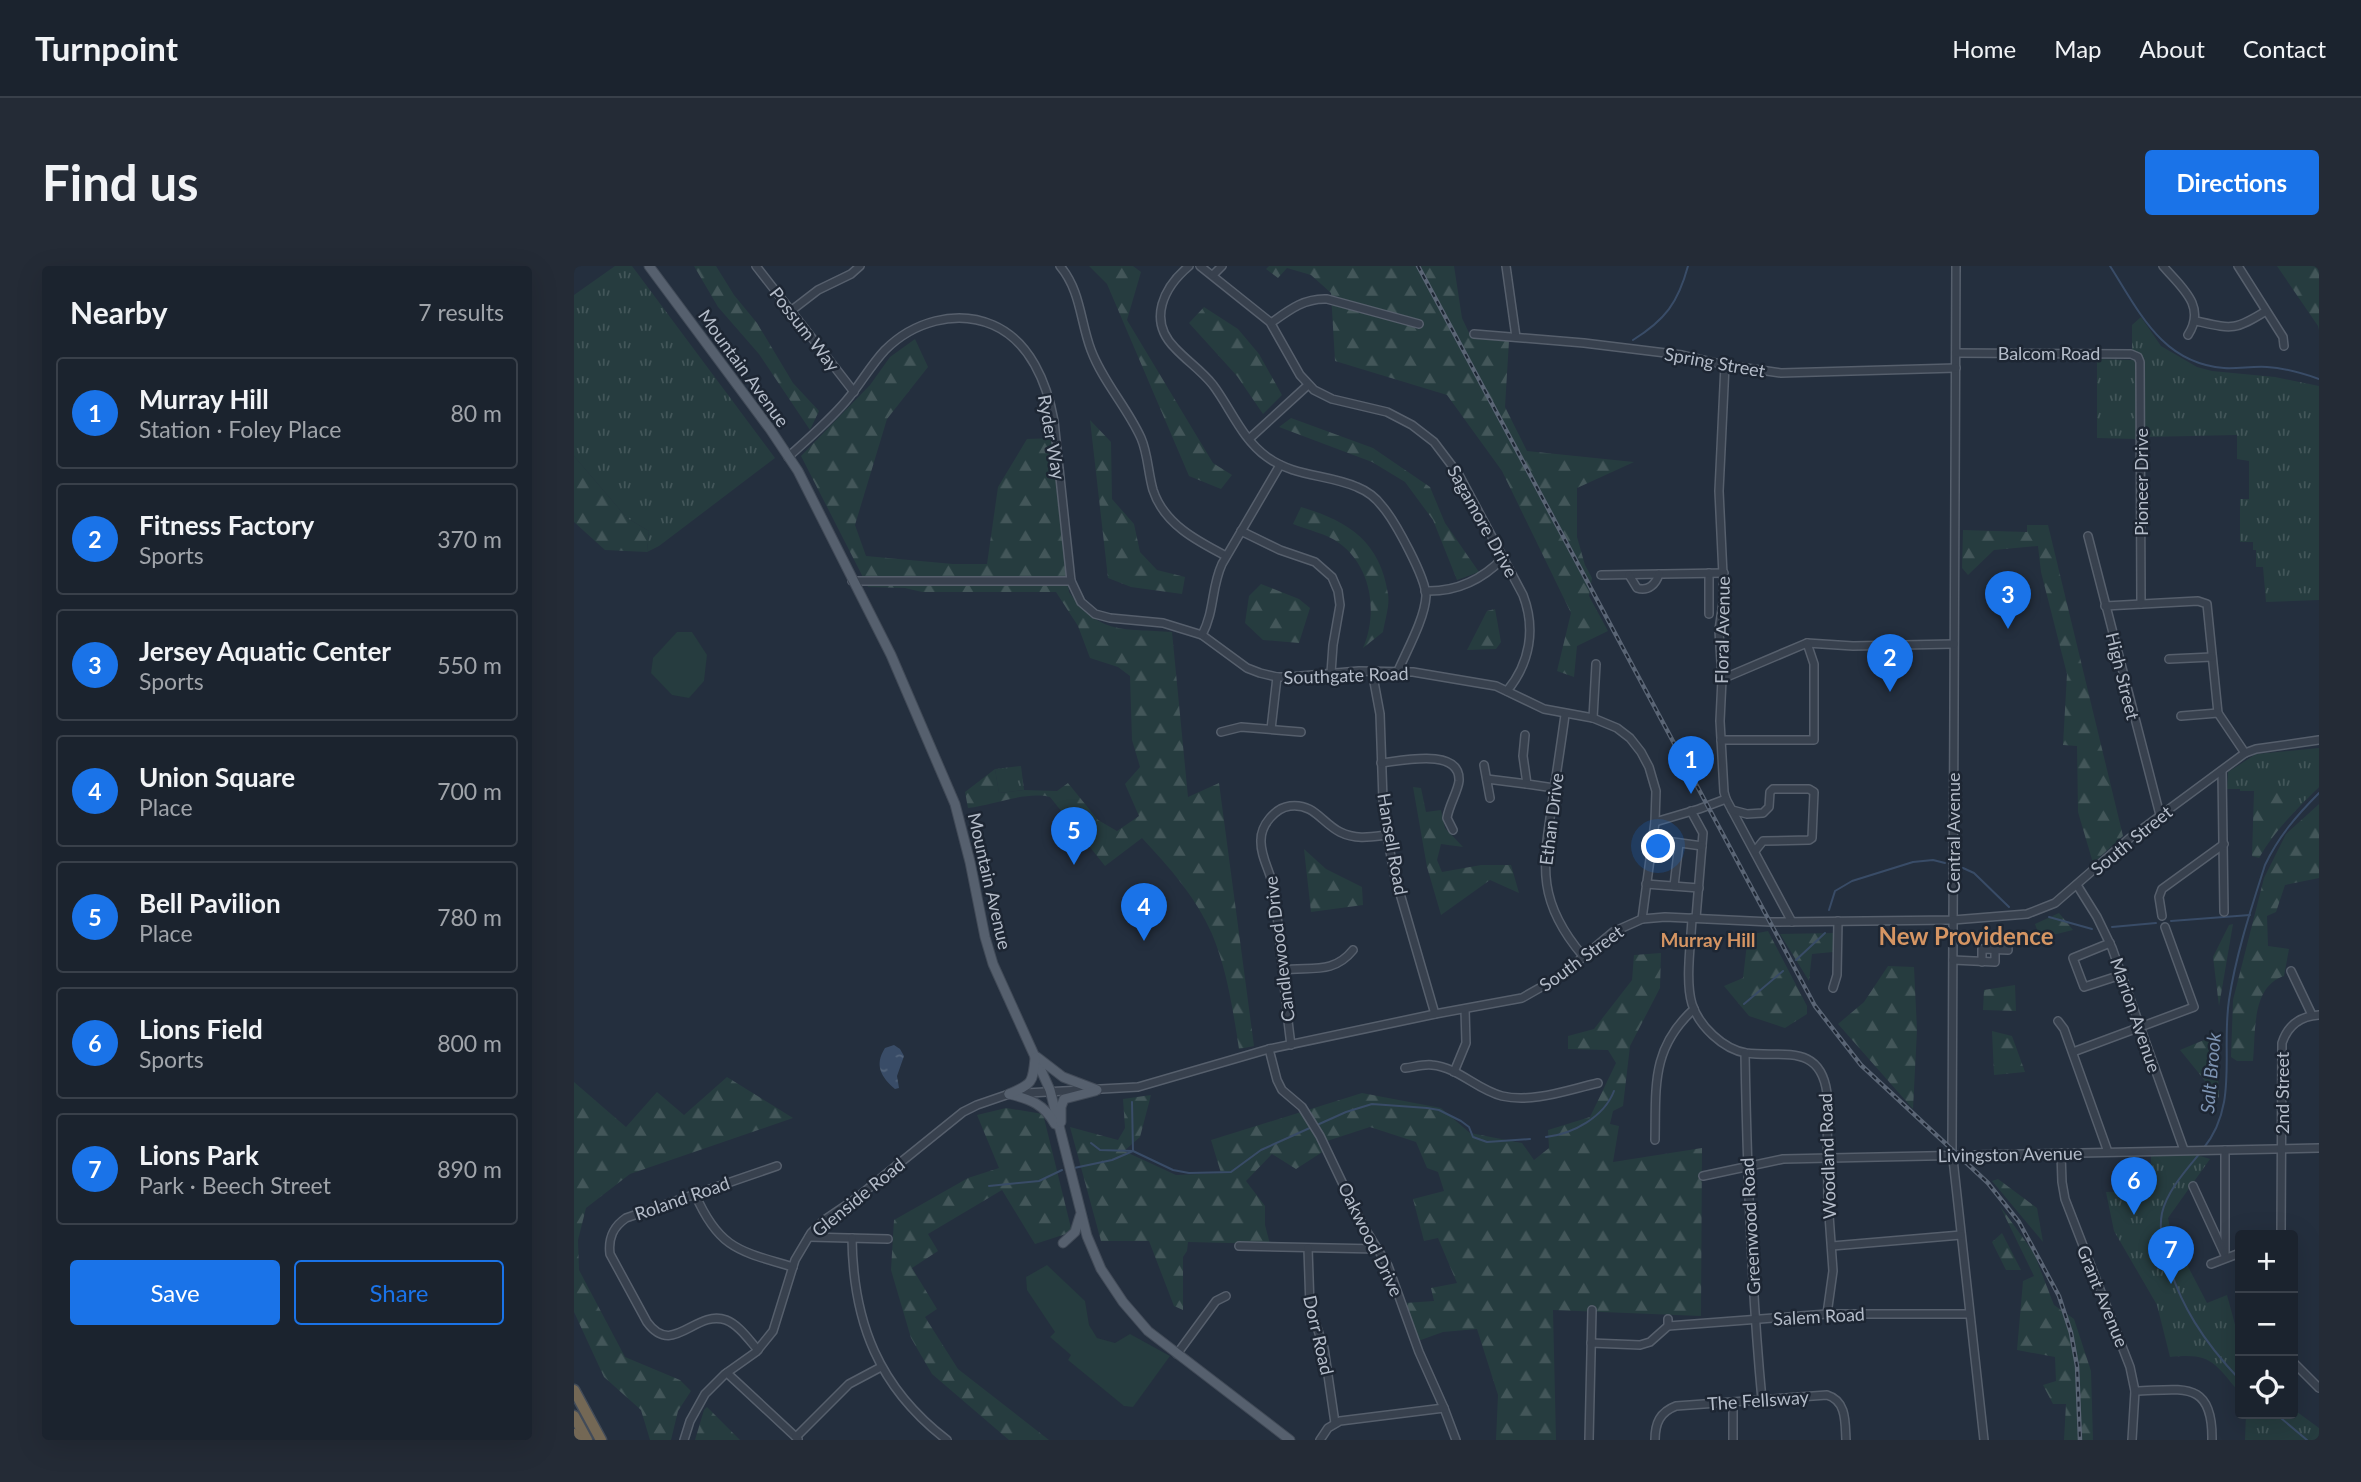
<!DOCTYPE html>
<meta charset="utf-8">
<style>
:root{--surface:#1b232e;--page:#242b36;--text:#f1f3f6;--muted:#a0a4aa;--line:#39404a;--accent:#1a73e8}
body{margin:0;font-family:Lato,sans-serif;background:var(--page);color:var(--text)}
.controls{position:absolute;right:21px;bottom:21px;display:grid;overflow:hidden;border-radius:7px;box-shadow:0 7px 28px #0002}
.controls button{width:63px;height:63px;display:grid;place-items:center;padding:0;border:0;border-bottom:2px solid var(--line);background:var(--surface);color:var(--text);font:35px sans-serif}
.you{position:absolute;left:1085px;top:581px;width:24px;height:24px;margin:-18px;border:5px solid #fff;border-radius:50%;background:#1a73e8;box-shadow:0 0 0 10px #1a73e833}
.badge{display:grid;place-items:center;width:46px;height:46px;border-radius:50%;background:var(--accent);color:#fff;font-size:23px;font-weight:700}
.pin{position:absolute;translate:-50% -58px;filter:drop-shadow(0 2px 4px #0008)}
.pin::after{content:'';position:absolute;top:37px;width:24px;height:21px;background:inherit;clip-path:polygon(0 0,100% 0,50% 100%)}
.list{margin:0;padding:0;list-style:none}
h2{display:flex;justify-content:space-between;align-items:center;height:91px;margin:0;padding:0 28px;font-size:30px}
h2 small{font-size:23px;font-weight:400;color:var(--muted)}
.list li{display:grid;grid-template-columns:46px 1fr auto;gap:21px;align-items:center;box-sizing:border-box;height:112px;margin:0 14px 14px;padding:0 14px;border:2px solid var(--line);border-radius:7px}
.list b{display:block;font-size:26px;white-space:nowrap}
.list p{margin:0;font-size:23px;white-space:nowrap;color:var(--muted)}
.list em{font-size:23px;font-style:normal;color:var(--muted)}
.actions{display:flex;gap:14px;padding:21px 28px}
.actions a{flex:1;padding:16px 0;border:2px solid var(--accent);border-radius:7px;text-align:center;font-size:24px;color:var(--accent)}
.actions .main{background:var(--accent);color:#fff}
.icon{flex:none;width:38px;height:38px;fill:none;stroke:currentColor;stroke-width:2;stroke-linecap:round;stroke-linejoin:round}
.map{position:relative;flex:none;width:1745px;height:1174px;overflow:hidden;border-radius:7px}
header{display:flex;align-items:center;gap:42px;box-sizing:border-box;height:98px;padding:0 35px;background:var(--surface);border-bottom:2px solid var(--line)}
header strong{font-size:33px}
nav{display:flex;gap:38px;margin-inline-start:auto;font-size:24px}
.intro{display:flex;align-items:center;justify-content:space-between;box-sizing:border-box;height:168px;padding:0 42px}
h1{margin:0;font-size:49px}
.button{padding:18px 32px;border-radius:7px;background:var(--accent);color:#fff;font-size:24px;font-weight:700}
main{display:flex;gap:42px;padding:0 42px}
aside{flex:1;background:var(--surface);border-radius:7px;box-shadow:0 7px 28px #0002}
.map>svg:first-child{display:block}
</style>
<header>
<strong>Turnpoint</strong>
<nav><a>Home</a><a>Map</a><a>About</a><a>Contact</a></nav>
</header>
<div class="intro"><h1>Find us</h1><a class="button">Directions</a></div>
<main>
<aside>
<h2>Nearby<small>7 results</small></h2>
<ul class="list">
<li><span class="badge">1</span><div><b>Murray Hill</b><p>Station · Foley Place</p></div><em>80 m</em></li>
<li><span class="badge">2</span><div><b>Fitness Factory</b><p>Sports</p></div><em>370 m</em></li>
<li><span class="badge">3</span><div><b>Jersey Aquatic Center</b><p>Sports</p></div><em>550 m</em></li>
<li><span class="badge">4</span><div><b>Union Square</b><p>Place</p></div><em>700 m</em></li>
<li><span class="badge">5</span><div><b>Bell Pavilion</b><p>Place</p></div><em>780 m</em></li>
<li><span class="badge">6</span><div><b>Lions Field</b><p>Sports</p></div><em>800 m</em></li>
<li><span class="badge">7</span><div><b>Lions Park</b><p>Park · Beech Street</p></div><em>890 m</em></li>
</ul>
<div class="actions"><a class="main">Save</a><a>Share</a></div>
</aside>
<div class="map">
<svg width="1745" height="1174" viewBox="0 0 1745 1174">
<defs>
<pattern id="forest-firs" width="22" height="20" patternUnits="userSpaceOnUse" patternTransform="scale(1.75)"><rect width="22" height="20" fill="#263c3f"/><path d="M5 1l3.5 6h-7zM16 11l3.5 6h-7z" fill="#435659"/></pattern>
<pattern id="park-tufts" width="24" height="20" patternUnits="userSpaceOnUse" patternTransform="scale(1.75)"><rect width="24" height="20" fill="#263c3f"/><path d="M3 7l-1-3M5 7V3M7 7l1-3M15 17l-1-3M17 17v-4M19 17l1-3" fill="none" stroke="#435659"/></pattern>
<pattern id="water-ripples" width="26" height="14" patternUnits="userSpaceOnUse" patternTransform="scale(1.75)"><rect width="26" height="14" fill="#394c67"/><path d="M2 4q2-2 4 0t4 0M15 11q2-2 4 0t4 0" fill="none" stroke="#53647b"/></pattern>
</defs>
<rect width="100%" height="100%" fill="#242f3e"/>
<g fill="#263c3f">
<path d="M103 366H118L133 389 130 415 115 432 98 429 77 407 79 392Z"/>
<path d="M473 999 511 1035 515 1059 523 1072 541 1077 556 1068 596 1090 559 1141 550 1140 494 1094 497 1089 476 1071 481 1066 453 1024 452 1011Z"/>
</g>
<g fill="url(#forest-firs)">
<path d="M120 0H142L160 29 183 57 219 117 245 145 236 164 185 88 144 41Z"/>
<path d="M515 0H559L567 6 553 54 639 197 658 209 647 223 615 210 533 18Z"/>
<path d="M695 0H880L888 52 897 71 935 75 931 141 953 185 1060 196 1003 222V271L1011 299 1018 312 1015 330 1034 365 1003 380 1000 411 983 405 997 347 928 205 873 129 761 95 757 27 737 9 713 2 704 12 692 3Z"/>
<path d="M1703 0H1745V64L1744 60Z"/>
<path d="M630 41 664 63 685 88 708 129 689 148 663 110 615 57Z"/>
<path d="M341 73 354 101 313 153 281 259 292 290 379 298H413L424 221 453 173 481 172 495 326C527 370 549 362 598 366L614 531 645 517 680 780 665 783C659 744 653 704 638 668 622 631 595 601 568 572L531 600 476 531C452 525 420 539 394 542L391 526 421 503 425 527 450 524 483 525 494 517 524 554 543 565 565 550 551 518 566 501 558 474 556 410 544 401 516 392 504 360 482 326H348L331 322 294 321 227 190 296 119 316 91Z"/>
<path d="M717 152 799 182 856 221 871 257 905 306 883 314 859 254 831 216 798 196 705 161Z"/>
<path d="M516 154 537 176 538 233 560 258 566 286 583 304 611 311 608 328 557 321 534 312Z"/>
<path d="M0 190 53 252 75 265 73 286 31 284 0 256Z"/>
<path d="M727 241C774 255 806 275 814 328 816 339 811 354 809 366L789 382C804 347 798 301 765 277 753 268 734 264 719 258Z"/>
<path d="M1453 259H1474L1549 570 1519 597 1504 546 1503 480 1489 479 1493 408 1467 306 1464 280 1420 284 1394 309 1388 302 1389 264 1453 266Z"/>
<path d="M687 318 725 333 736 342 725 377 689 374 671 357 675 330Z"/>
<path d="M921 343 927 376 922 383 893 384 913 345Z"/>
<path d="M1745 502V521C1722 544 1701 564 1685 592L1678 590 1680 525H1666V514Z"/>
<path d="M839 521 847 522 852 546 867 544 871 562 889 581 867 578 863 594 868 606 907 599H937L945 627 916 614 867 649 853 601Z"/>
<path d="M1745 538V612L1711 619 1702 646 1693 650 1694 680 1715 683 1710 710C1677 721 1682 766 1679 795H1663L1657 791 1659 734 1690 612 1712 568Z"/>
<path d="M730 583 752 603 788 621 789 639 737 646Z"/>
<path d="M1485 647 1499 664 1466 672 1461 658Z"/>
<path d="M1659 658 1645 740 1639 691 1655 659Z"/>
<path d="M1194 665 1233 740V748L1211 762 1175 750 1150 720 1169 712 1174 669Z"/>
<path d="M1259 667V686L1238 688 1235 715 1206 668Z"/>
<path d="M1087 687 1086 722 1056 780 1049 840 1039 845 1036 858 1045 860 1039 896 1128 882 1127 1050 979 1044 982 1174H922L924 1129 903 1063 869 1066 844 1075 831 1037 860 1035 857 1022 883 1017 864 972 850 975 839 933 870 925 864 906 853 902 842 876 796 861 750 876 753 883 722 903 698 888 672 915 691 940V959L696 978 614 976 613 985 609 991V1044L600 1040 575 975H527L496 861 544 874 551 862 549 833 577 829 566 871 550 885 602 909 647 907 637 874 788 827 867 842 896 867 948 877 960 894 975 882 974 864 1016 851 1042 797 1034 784 994 783V770L1020 763 1058 714 1060 689Z"/>
<path d="M1314 700 1340 701 1343 764 1339 843 1264 758 1290 736Z"/>
<path d="M1441 719 1442 745 1409 744 1410 724Z"/>
<path d="M1418 765 1438 770 1451 806 1420 809Z"/>
<path d="M1642 769 1645 832 1606 784Z"/>
<path d="M153 811 219 852 56 908 12 942 4 974 5 1004 51 1091 106 1114 117 1125 104 1145 97 1174H76L67 1144 30 1111 0 1046V816L52 861 83 826 110 849Z"/>
<path d="M432 842 469 848 498 966 461 978 428 924 354 968 364 985 338 1002 363 1043 351 1051 384 1103 475 1174H435L358 1108 337 1072 317 1004 320 954 394 912 425 902 403 849Z"/>
<path d="M1424 913 1463 942 1469 976 1418 915Z"/>
<path d="M1426 940 1460 987 1480 1039 1500 1053 1517 1105 1519 1174H1490L1492 1138H1479L1469 1119 1482 1115 1481 1091 1443 1084 1449 1015 1460 1010Z"/>
<path d="M1428 967 1447 1004H1432L1418 976Z"/>
<path d="M133 1141 166 1174H121L130 1144Z"/>
</g>
<g fill="url(#park-tufts)">
<path d="M41 0H58L201 192 85 280 73 286 75 265 53 252 0 190V29Z"/>
<path d="M1567 51 1587 80 1623 101 1638 105 1701 111 1745 120V334L1692 336 1689 301H1682V284H1679V276H1666V233H1675V195L1663 193V169L1572 171 1562 173 1523 172V93L1558 94V59Z"/>
<path d="M1745 482V521L1721 544 1701 523H1653L1654 506 1682 488Z"/>
<path d="M447 500 450 524 425 527 421 503Z"/>
<path d="M1620 888 1636 893 1594 952 1597 968 1633 1037 1653 1029 1666 1077V1127C1641 1098 1638 1086 1596 1091L1583 1039 1540 965 1532 926 1577 925V889Z"/>
<path d="M1719 1143 1745 1162V1174H1671L1672 1148H1719Z"/>
</g>
<path fill="url(#water-ripples)" d="M320 779 326 783 330 790 323 810 325 822 321 823C307 811 300 799 311 782Z"/>
<g fill="none" stroke-linecap="round" stroke-linejoin="round">
<g stroke="#394c67" stroke-width="2">
<path d="M1536 0C1566 47 1588 97 1650 102 1664 103 1678 100 1693 101 1710 102 1728 107 1745 113"/>
<path d="M1059 74C1091 54 1104 37 1114 0"/>
<path d="M1389 602 1400 607 1435 641"/>
<path d="M1255 644 1261 625 1278 615 1339 596 1359 594 1371 597"/>
<path d="M1475 651 1518 663"/>
<path d="M1597 655 1676 649"/>
<path d="M1538 661 1582 657"/>
<path d="M1222 694 1251 667"/>
<path d="M1170 738 1209 705"/>
<path d="M743 859 772 846 798 838 853 842 865 844 887 855 895 861 899 871 913 876 956 873"/>
<path d="M972 871C999 868 1030 851 1040 825"/>
<path d="M517 877 526 884 559 885 599 904 615 907 657 906 687 884 738 861"/>
<path d="M1629 883C1665 839 1647 786 1655 734 1662 688 1677 643 1691 599 1704 571 1723 549 1745 527"/>
<path d="M1626 887C1612 904 1593 925 1588 947 1585 962 1588 975 1592 989 1605 1039 1631 1077 1666 1114"/>
<path d="M500 902 538 894 559 885 558 836"/>
<path d="M415 920 465 915 488 904"/>
<path d="M1702 1148 1733 1174"/>
</g>
<defs>
<g id="minor">
<path d="M182 0 280 126"/>
<path d="M486 0C507 25 506 55 517 84 529 116 553 141 567 172 574 188 574 207 579 224 590 258 623 275 652 290"/>
<path d="M615 0C590 21 573 54 601 82 613 95 628 105 639 119 657 143 668 173 693 191 720 211 753 208 783 221 793 225 802 232 808 240 821 255 852 312 852 330 851 352 833 384 824 405"/>
<path d="M626 0 696 56 726 109 740 124 758 133 813 146 838 159 860 176 885 209 949 329C962 363 956 397 933 425"/>
<path d="M932 0 942 71"/>
<path d="M1382 0 1378 884 1410 1174"/>
<path d="M1589 0C1607 21 1633 40 1614 69"/>
<path d="M1664 0 1709 71 1710 80"/>
<path d="M639 9 648 0"/>
<path d="M218 44 244 24 277 8 286 0"/>
<path d="M1622 55C1658 63 1660 65 1692 45"/>
<path d="M697 57C715 44 730 32 753 33L845 58"/>
<path d="M900 68 1010 77 1108 89 1151 99 1207 107 1382 102"/>
<path d="M1382 87 1557 88 1564 91 1566 96 1567 338"/>
<path d="M1151 99 1145 225 1150 330 1145 364 1148 413 1146 455 1150 526 1152 533 1218 656"/>
<path d="M675 173 734 119"/>
<path d="M214 191C234 173 255 155 272 135 286 119 296 100 311 84 339 56 382 43 419 59 456 75 473 117 480 155L497 315 507 336 521 348 536 352 589 357 628 369 673 402 686 407 703 411H715L785 405 839 406 922 420 970 443 1019 452 1043 462 1056 472 1067 486 1075 501 1082 525 1081 556 1068 653"/>
<path d="M667 265 706 284 741 296 758 311 764 325 766 339 759 379 757 407"/>
<path d="M1514 270 1586 549"/>
<path d="M1135 307V348"/>
<path d="M1027 309 1150 307"/>
<path d="M1055 309 1063 322C1074 326 1082 318 1085 308"/>
<path d="M278 315H497"/>
<path d="M851 325C882 326 908 314 929 292"/>
<path d="M1531 340 1624 335 1633 338 1644 447 1671 487"/>
<path d="M628 369C641 344 637 322 648 298L706 199"/>
<path d="M1595 393 1638 391"/>
<path d="M798 405 806 448 809 534 813 569 820 607 861 748"/>
<path d="M1148 413 1233 377 1279 380 1380 378"/>
<path d="M991 449C987 479 982 509 978 539 968 603 964 637 1009 690"/>
<path d="M1607 450 1644 447"/>
<path d="M1019 452 1022 398"/>
<path d="M697 463 703 411"/>
<path d="M647 466 667 461 727 466"/>
<path d="M951 469 949 490 953 518 980 522"/>
<path d="M1147 474H1240V398L1233 377"/>
<path d="M807 497C827 495 887 481 885 515 884 525 875 539 873 552L879 564"/>
<path d="M910 499 916 532"/>
<path d="M1648 505 1650 646"/>
<path d="M913 513 953 518"/>
<path d="M1158 544 1173 548 1189 547 1195 541 1196 526 1199 523H1235L1240 526 1238 572 1235 574 1189 575 1181 585"/>
<path d="M1117 545 1129 567 1122 652"/>
<path d="M1081 556 1125 543 1152 533"/>
<path d="M1092 575 1128 580"/>
<path d="M1072 618 1125 622"/>
<path d="M1503 619 1523 651 1538 682 1610 884"/>
<path d="M1100 620 1105 577"/>
<path d="M1588 650 1585 631 1588 623 1650 578"/>
<path d="M1118 652C1117 677 1111 715 1118 738 1125 760 1149 783 1172 787 1207 792 1246 776 1253 827L1254 935 1259 1005 1253 1048"/>
<path d="M1536 677 1499 692 1510 721 1547 709"/>
<path d="M1379 694 1421 696V683"/>
<path d="M1408 696V683L1434 684 1433 670"/>
<path d="M708 704C736 700 759 709 779 684"/>
<path d="M1717 705 1738 749"/>
<path d="M1259 722 1263 709 1264 655"/>
<path d="M1484 755 1490 763 1534 886"/>
<path d="M717 779C710 728 707 676 700 625 698 608 686 591 687 574 687 559 701 542 716 540 740 537 748 557 766 566 782 574 797 571 813 569"/>
<path d="M695 783 703 814 708 824 728 841 746 870 788 958 814 1000 845 1086 870 1142 882 1174"/>
<path d="M1499 786 1620 741 1591 661"/>
<path d="M1171 787C1173 903 1177 1018 1188 1134"/>
<path d="M831 802C840 801 849 798 858 799 884 801 903 824 928 830 959 837 993 824 1024 817"/>
<path d="M880 806 892 777 891 743"/>
<path d="M1081 874C1082 820 1077 782 1120 743"/>
<path d="M1651 884V991"/>
<path d="M1487 887 1488 916 1491 933 1556 1101 1561 1125 1558 1174"/>
<path d="M1129 910 1209 893 1745 882"/>
<path d="M1619 920 1650 987"/>
<path d="M121 928C145 983 165 985 219 1001"/>
<path d="M1707 969 1708 777C1714 759 1726 750 1745 749"/>
<path d="M235 971 314 973"/>
<path d="M278 972C279 1057 305 1122 373 1174"/>
<path d="M665 980 804 983"/>
<path d="M1258 980 1387 969"/>
<path d="M734 982 736 1041 750 1082 761 1157"/>
<path d="M1637 998 1666 987"/>
<path d="M1094 1060 1253 1048H1395"/>
<path d="M1017 1077 1066 1079 1076 1076 1094 1060V1053"/>
<path d="M184 1084C175 1074 165 1059 152 1054 121 1043 99 1092 73 1056L36 988C34 972 39 961 52 952L203 900"/>
<path d="M603 1088 642 1035 652 1030"/>
<path d="M1719 1096 1745 1122"/>
<path d="M153 1107 224 1173"/>
<path d="M1561 1125C1608 1124 1639 1113 1638 1174"/>
<path d="M222 1171 275 1118 307 1101"/>
<path d="M110 1174 116 1155 131 1128 151 1108 182 1086 199 1065 221 994 237 967 249 955 280 934 389 846 403 839 435 828 564 821 695 783 861 748 948 732 985 711 1039 666 1068 653 1091 651 1197 656 1379 654 1453 648 1481 637 1556 572 1671 487 1682 483 1745 474"/>
<path d="M746 1174 754 1162 766 1155 870 1142"/>
<path d="M1015 1174 1018 1044"/>
<path d="M1081 1174C1081 1157 1086 1146 1102 1140L1253 1129C1273 1135 1271 1157 1272 1174"/>
<path d="M1159 1174V1137"/>
</g>
<g id="major">
<path d="M75 0 196 163 224 205 317 389 381 538 396 596 411 671 419 698 476 824 513 970 527 1003 549 1036 574 1065 716 1174"/>
<path d="M463 791 489 811 523 824"/>
<path d="M435 828C456 833 470 838 481 858"/>
<path d="M435 828C458 818 459 817 461 792"/>
<path d="M487 856V841L490 833 521 825"/>
<path d="M489 977 501 966 506 950"/>
</g>
<g id="highway">
<path d="M0 1124 27 1174"/>
<path d="M0 1150 13 1174"/>
<path d="M0 1168 4 1174"/>
</g>
</defs>
<use href="#minor" stroke="#565f6c" stroke-width="10"/>
<use href="#major" stroke="#414a57" stroke-width="11"/>
<use href="#highway" stroke="#434c59" stroke-width="13"/>
<use href="#minor" stroke="#38414e" stroke-width="7"/>
<use href="#major" stroke="#56606e" stroke-width="9"/>
<use href="#highway" stroke="#746855" stroke-width="10"/>
<defs>
<path id="rail" d="M844 0 1241 740 1287 799 1414 917 1445 956 1485 1030 1497 1067 1503 1100 1506 1174"/>
</defs>
<use href="#rail" stroke="#5a6575" stroke-width="4.5"/>
<use href="#rail" stroke="#1d2633" stroke-width="2" stroke-dasharray="5" stroke-linecap="butt"/>
</g>
<g text-anchor="middle" dominant-baseline="central" stroke-width="5" stroke-linejoin="round" paint-order="stroke">
<g font-size="18" fill="#b4bcc9" stroke="#1d2633">
<text transform="translate(231 63) rotate(52)">Possum Way</text>
<text x="1475" y="87">Balcom Road</text>
<text transform="translate(1141 96) rotate(10)">Spring Street</text>
<text transform="translate(170 102) rotate(54)">Mountain Avenue</text>
<text transform="translate(478 171) rotate(80)">Ryder Way</text>
<text transform="translate(1567 216) rotate(-90)">Pioneer Drive</text>
<text transform="translate(909 255) rotate(61)">Sagamore Drive</text>
<text transform="translate(1148 364) rotate(-89)">Floral Avenue</text>
<text transform="translate(772 409) rotate(-2)">Southgate Road</text>
<text transform="translate(1549 410) rotate(76)">High Street</text>
<text transform="translate(977 553) rotate(-83)">Ethan Drive</text>
<text transform="translate(1379 567) rotate(-90)">Central Avenue</text>
<text transform="translate(1557 574) rotate(-39)">South Street</text>
<text transform="translate(819 578) rotate(80)">Hansell Road</text>
<text transform="translate(416 615) rotate(77)">Mountain Avenue</text>
<text transform="translate(705 683) rotate(-97)">Candlewood Drive</text>
<text transform="translate(1007 692) rotate(-36)">South Street</text>
<text transform="translate(1562 749) rotate(71)">Marion Avenue</text>
<text transform="translate(1708 827) rotate(-90)">2nd Street</text>
<text transform="translate(1436 888) rotate(-1)">Livingston Avenue</text>
<text transform="translate(1253 890) rotate(-92)">Woodland Road</text>
<text transform="translate(284 931) rotate(-39)">Glenside Road</text>
<text transform="translate(108 932) rotate(-19)">Roland Road</text>
<text transform="translate(1176 960) rotate(-93)">Greenwood Road</text>
<text transform="translate(797 973) rotate(64)">Oakwood Drive</text>
<text transform="translate(1529 1030) rotate(68)">Grant Avenue</text>
<text transform="translate(1245 1050) rotate(-3)">Salem Road</text>
<text transform="translate(745 1069) rotate(77)">Dorr Road</text>
<text transform="translate(1184 1134) rotate(-4)">The Fellsway</text>
</g>
<g font-size="19" font-weight="bold" fill="#d59563" stroke="#1d2633">
<text x="1134" y="673">Murray Hill</text>
</g>
<g font-size="19" font-style="italic" fill="#7c92b1" stroke="#1d2633">
<text transform="translate(1636 807) rotate(-85)">Salt Brook</text>
</g>
<g font-size="24" font-weight="bold" fill="#d59563" stroke="#1d2633">
<text x="1392" y="669">New Providence</text>
</g>
</g>
</svg>
<div class="controls">
<button>+</button>
<button>−</button>
<button><svg class="icon" aria-label="locate" viewBox="0 0 24 24"><circle cx="12" cy="12" r="6"/><path d="M12 2v4M12 18v4M2 12h4M18 12h4"/></svg></button>
</div>
<div class="you"></div>
<div class="pin badge" style="left:1117px;top:528px">1</div>
<div class="pin badge" style="left:1316px;top:426px">2</div>
<div class="pin badge" style="left:1434px;top:363px">3</div>
<div class="pin badge" style="left:570px;top:675px">4</div>
<div class="pin badge" style="left:500px;top:599px">5</div>
<div class="pin badge" style="left:1560px;top:949px">6</div>
<div class="pin badge" style="left:1597px;top:1018px">7</div>
</div>
</main>
